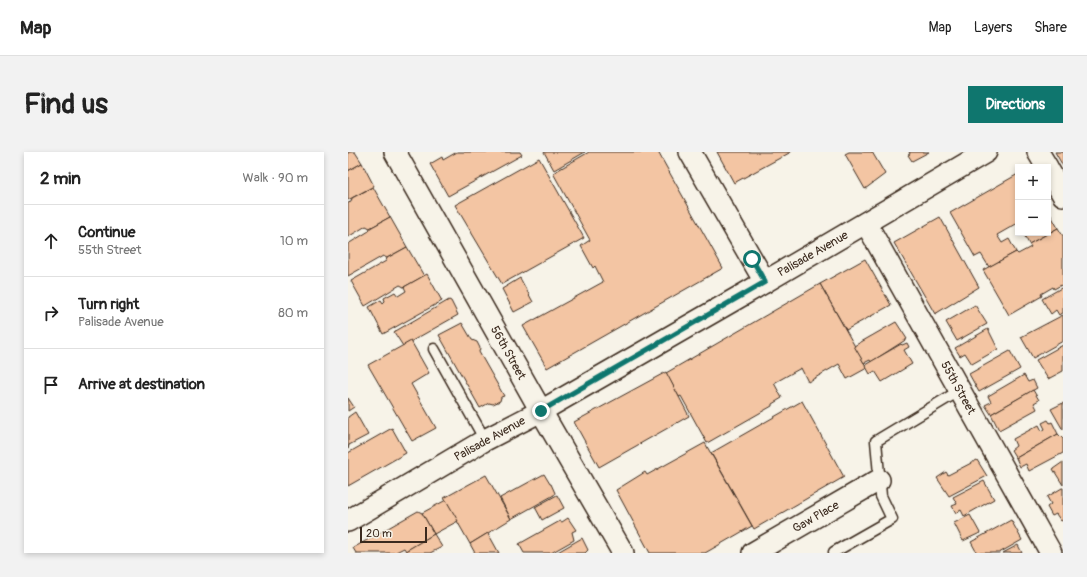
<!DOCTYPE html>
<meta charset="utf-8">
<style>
:root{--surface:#fff;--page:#f2f2f2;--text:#222;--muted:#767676;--line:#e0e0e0;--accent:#0f766e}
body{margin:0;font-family:Pangolin,sans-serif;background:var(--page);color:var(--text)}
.controls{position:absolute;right:12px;top:12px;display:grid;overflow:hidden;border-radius:0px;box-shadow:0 2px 6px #0003}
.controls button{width:36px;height:36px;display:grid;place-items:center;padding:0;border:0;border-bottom:1px solid var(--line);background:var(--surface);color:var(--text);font:20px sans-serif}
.scale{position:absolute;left:12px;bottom:10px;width:67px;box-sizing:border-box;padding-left:4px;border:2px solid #3b2a1e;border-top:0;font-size:11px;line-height:14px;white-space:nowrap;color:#3b2a1e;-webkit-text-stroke:3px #f7f3e8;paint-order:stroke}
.stop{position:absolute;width:12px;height:12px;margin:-9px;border:3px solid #0f766e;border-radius:50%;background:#fff}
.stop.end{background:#0f766e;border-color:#fff;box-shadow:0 1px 4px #0008}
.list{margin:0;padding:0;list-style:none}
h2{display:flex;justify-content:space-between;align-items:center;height:52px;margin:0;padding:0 16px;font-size:17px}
h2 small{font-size:13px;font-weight:400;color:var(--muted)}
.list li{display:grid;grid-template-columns:26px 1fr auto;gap:12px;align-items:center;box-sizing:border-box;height:72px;padding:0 16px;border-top:1px solid var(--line)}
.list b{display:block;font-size:15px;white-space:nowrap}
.list p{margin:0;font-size:13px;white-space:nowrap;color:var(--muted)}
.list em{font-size:13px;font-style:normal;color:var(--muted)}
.icon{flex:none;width:22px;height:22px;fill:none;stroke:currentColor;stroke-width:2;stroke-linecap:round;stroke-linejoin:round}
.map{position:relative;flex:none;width:715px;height:401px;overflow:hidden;border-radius:0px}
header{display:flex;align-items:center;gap:24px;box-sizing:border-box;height:56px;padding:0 20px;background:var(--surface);border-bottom:1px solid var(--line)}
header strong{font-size:19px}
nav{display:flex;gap:22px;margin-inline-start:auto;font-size:14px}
.intro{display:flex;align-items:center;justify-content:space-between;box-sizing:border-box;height:96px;padding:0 24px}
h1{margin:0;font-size:28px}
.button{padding:10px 18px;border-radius:0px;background:var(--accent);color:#fff;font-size:14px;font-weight:700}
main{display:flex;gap:24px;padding:0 24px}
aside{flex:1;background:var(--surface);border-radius:0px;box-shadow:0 2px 6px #0003}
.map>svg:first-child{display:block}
</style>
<header>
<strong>Map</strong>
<nav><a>Map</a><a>Layers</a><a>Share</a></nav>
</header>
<div class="intro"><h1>Find us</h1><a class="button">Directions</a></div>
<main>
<aside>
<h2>2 min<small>Walk · 90 m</small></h2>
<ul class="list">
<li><svg class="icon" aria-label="ahead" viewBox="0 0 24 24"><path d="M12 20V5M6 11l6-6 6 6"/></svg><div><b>Continue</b><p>55th Street</p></div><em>10 m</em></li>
<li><svg class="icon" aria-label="right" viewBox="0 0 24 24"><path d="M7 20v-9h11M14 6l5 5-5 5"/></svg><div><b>Turn right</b><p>Palisade Avenue</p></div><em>80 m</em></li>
<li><svg class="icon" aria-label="arrive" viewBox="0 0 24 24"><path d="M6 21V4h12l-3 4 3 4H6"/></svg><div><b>Arrive at destination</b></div></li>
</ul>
</aside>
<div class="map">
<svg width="715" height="401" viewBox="0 0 715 401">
<rect width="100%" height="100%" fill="#f7f3e8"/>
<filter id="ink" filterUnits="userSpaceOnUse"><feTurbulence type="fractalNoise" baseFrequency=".025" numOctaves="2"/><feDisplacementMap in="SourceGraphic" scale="8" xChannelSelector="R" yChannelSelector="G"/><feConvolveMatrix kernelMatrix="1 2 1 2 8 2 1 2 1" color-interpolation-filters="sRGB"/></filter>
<g filter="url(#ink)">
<g fill="#f3c5a3" stroke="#3b2a1e">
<path d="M0 0H7L14 11 0 19Z"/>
<path d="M109 0H172L174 3 100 44 82 12 94 5 95 8Z"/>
<path d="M196 0H237L206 18Z"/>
<path d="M241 0H310L375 116 199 216 175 174 255 130 247 114 245 116 233 94 242 88 205 21Z"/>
<path d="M369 0H443L386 31Z"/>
<path d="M501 0H524L537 22 517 37 497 2Z"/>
<path d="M561 0H581L564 9 560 3 562 2Z"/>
<path d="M707 0H715V14Z"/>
<path d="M191 6 236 86 154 132 107 53Z"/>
<path d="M14 11 26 34 0 48V19Z"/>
<path d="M670 22V71L649 83 654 91 661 87 668 100 641 115 633 102 627 105 602 61Z"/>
<path d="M25 35 42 65 22 76 18 74 0 85V51L3 50 4 46Z"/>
<path d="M700 58 710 76 681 92 675 81H700Z"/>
<path d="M42 65 59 95 39 106 35 104 0 124V92L21 79 22 76Z"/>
<path d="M592 65 631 135 587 162 546 91Z"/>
<path d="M710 76 715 84V132L706 137 705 135 693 142 694 144 661 163 635 118 668 100 670 102 683 95 681 92Z"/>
<path d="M59 95 76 124 56 135 52 133 17 154 3 129 38 109 39 106Z"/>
<path d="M517 107 543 153 498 178 472 132Z"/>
<path d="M79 122 94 149 35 182 21 155 33 148 35 151 37 149 36 146 47 140 50 144 58 139 56 135Z"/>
<path d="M172 126 185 150 166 160 154 137Z"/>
<path d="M472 132 519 216 499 227 491 212 460 230 453 216 426 231 434 246 424 252V254L359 291 333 244 331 245 318 221Z"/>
<path d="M715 135V161L711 163 708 158 703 162 694 147Z"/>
<path d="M101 148 103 149 110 163 55 194 46 180Z"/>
<path d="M627 153 639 172 609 189 598 170Z"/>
<path d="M715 163V189L685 206 673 185Z"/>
<path d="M548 170 559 187 523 210 522 208 516 211 506 194Z"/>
<path d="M114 171 124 188 129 190 132 196 131 200 156 244 153 245 152 249 145 252 141 251 132 256 91 183Z"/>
<path d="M640 177 650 197 624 212 617 201 612 204 607 196Z"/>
<path d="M63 189 81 221 63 232 88 276 64 289 20 213Z"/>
<path d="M559 191 561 195 556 198 564 212 534 230 527 219 522 222 517 213 553 192 554 193Z"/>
<path d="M715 193V219L700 227 688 208Z"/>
<path d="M662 199 672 217 631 240 621 222Z"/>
<path d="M318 220 341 264 251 315 226 270Z"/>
<path d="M676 223 680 230 685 228 689 236 643 262 637 253 643 250 640 244Z"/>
<path d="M685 238 691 248 686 251 689 257 651 278 643 262Z"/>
<path d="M0 246 6 255 0 259Z"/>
<path d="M454 249 496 325 406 377 363 301Z"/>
<path d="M715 251V278L703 257Z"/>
<path d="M7 260 20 283 1 293 0 297V265Z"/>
<path d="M700 268 702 271 704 270 710 282 668 306 663 298 668 294 665 287 691 273 694 279 697 277 694 271Z"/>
<path d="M44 276 58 301 0 334V301Z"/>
<path d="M710 282 715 287V301L681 319 678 312 672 315 668 306Z"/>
<path d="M357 291 404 374 357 401H302L268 338 297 320 299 323Z"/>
<path d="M629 308 639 324 601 344 589 326 598 320 600 323Z"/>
<path d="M715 310V333L705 317Z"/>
<path d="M196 322 202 332H203L207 341 206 343 163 367 152 346Z"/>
<path d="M138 323 163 367 122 392 96 346Z"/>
<path d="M636 329 646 347 616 364 613 358 608 361 604 354 609 352 605 345Z"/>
<path d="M714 336H715V368L713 369 708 362 704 364 699 355 703 352 699 345Z"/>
<path d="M209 343 216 356 194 368 187 355Z"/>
<path d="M98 348 110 369 86 382 74 361Z"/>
<path d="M70 359 74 361 86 382 58 399 56 396 48 400V401H8L5 396Z"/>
<path d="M622 363 632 381 615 389 606 371Z"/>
<path d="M220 366 228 378 224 380 226 388 203 401H176L171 392 212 369 214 370Z"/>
<path d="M663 368 674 388 651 401H629L623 390Z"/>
<path d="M140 381 151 401H127L122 392Z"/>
<path d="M86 382 94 395 82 401H54Z"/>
<path d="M234 386 240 398 237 401H208Z"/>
<path d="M670 393 674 401H655Z"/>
</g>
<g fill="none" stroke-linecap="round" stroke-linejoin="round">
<defs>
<g id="service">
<path d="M86 197 137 288"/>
<path d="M486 400 544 367 533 344 528 289 611 239"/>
</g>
<g id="minor">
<path d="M47 0 193 259 275 401"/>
<path d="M342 0 417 130"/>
<path d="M690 0 699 15"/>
<path d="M700 17 715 43"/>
<path d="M518 71 703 401"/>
<path d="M0 369 137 288 193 259 398 141 638 0"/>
<path d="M405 401 531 328"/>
</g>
</defs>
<use href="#service" stroke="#3b2a1e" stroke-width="13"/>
<use href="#minor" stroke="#3b2a1e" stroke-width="24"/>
<use href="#service" stroke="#f7f3e8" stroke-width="10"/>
<use href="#minor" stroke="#f7f3e8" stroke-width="21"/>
</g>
</g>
<g fill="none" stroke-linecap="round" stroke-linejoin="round" filter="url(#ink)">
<path stroke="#0f766e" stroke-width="5" d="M193 259 417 130 404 107"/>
</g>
<g text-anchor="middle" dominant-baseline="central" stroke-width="3" stroke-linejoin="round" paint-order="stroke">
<g font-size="12" fill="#3b2a1e" stroke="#f7f3e8">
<text transform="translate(465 102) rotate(-30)">Palisade Avenue</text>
<text transform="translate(160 201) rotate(61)">56th Street</text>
<text transform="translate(610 236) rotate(61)">55th Street</text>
<text transform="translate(142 287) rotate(-29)">Palisade Avenue</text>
<text transform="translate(468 365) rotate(-30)">Gaw Place</text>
</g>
</g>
</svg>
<div class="controls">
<button>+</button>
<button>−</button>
</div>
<div class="scale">20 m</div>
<div class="stop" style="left:404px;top:107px"></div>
<div class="stop end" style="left:193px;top:259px"></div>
</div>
</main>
